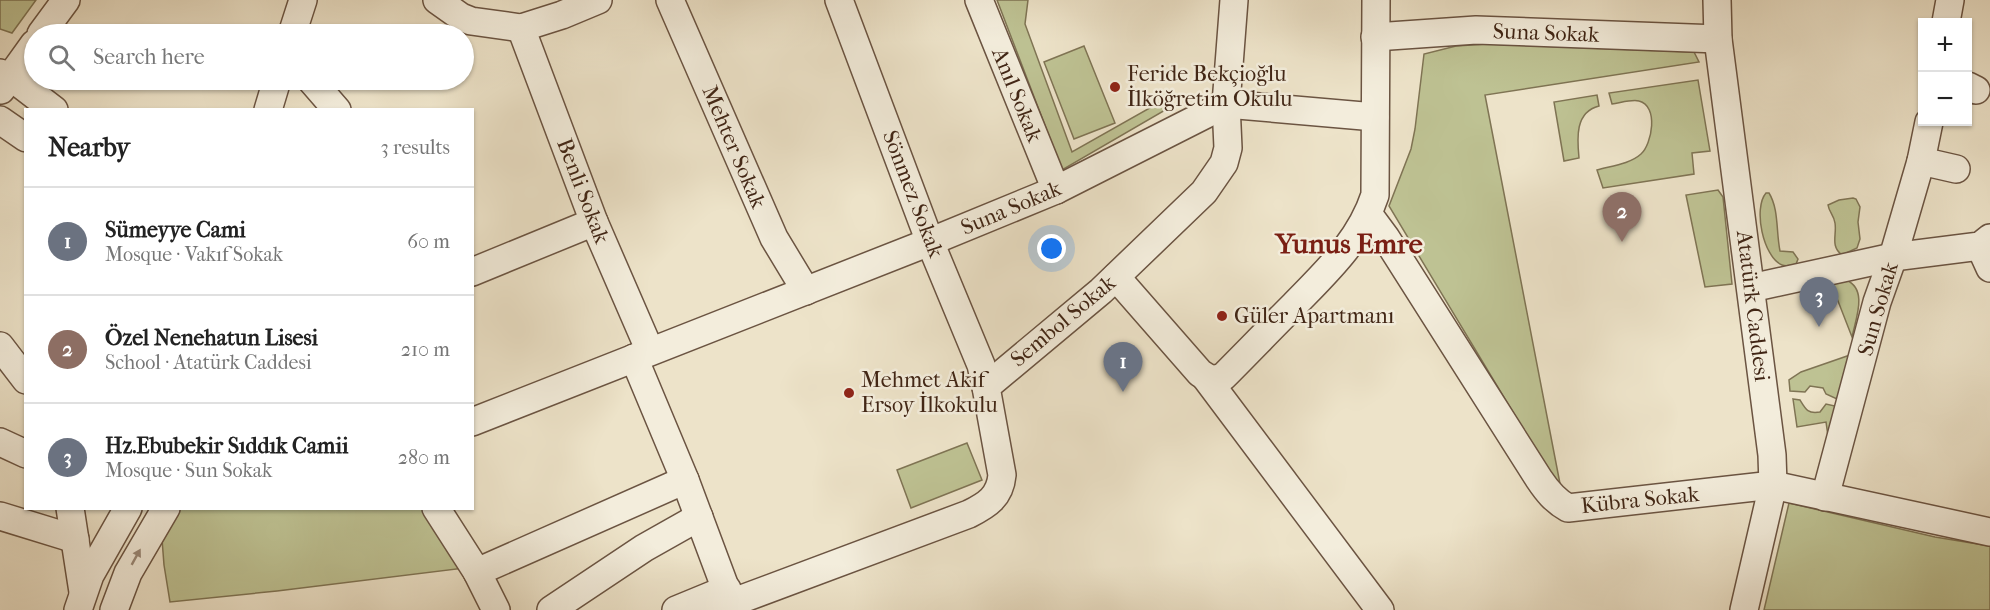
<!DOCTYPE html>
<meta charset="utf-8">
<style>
:root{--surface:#fff;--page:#f2f2f2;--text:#222;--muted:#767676;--line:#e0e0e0;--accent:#8f2418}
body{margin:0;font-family:"IM FELL French Canon",serif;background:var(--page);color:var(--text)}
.controls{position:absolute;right:18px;top:18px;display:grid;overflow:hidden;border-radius:0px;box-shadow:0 2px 4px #0004}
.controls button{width:54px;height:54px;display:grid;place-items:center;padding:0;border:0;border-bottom:2px solid var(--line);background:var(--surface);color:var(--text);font:30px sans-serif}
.you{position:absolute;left:1052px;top:249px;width:21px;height:21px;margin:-15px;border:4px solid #fff;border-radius:50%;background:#1a73e8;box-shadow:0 0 0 9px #1a73e833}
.badge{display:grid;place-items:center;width:39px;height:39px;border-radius:50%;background:var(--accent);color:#fff;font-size:20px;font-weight:700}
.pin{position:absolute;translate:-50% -50px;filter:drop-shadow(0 2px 3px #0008)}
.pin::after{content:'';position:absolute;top:32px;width:21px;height:18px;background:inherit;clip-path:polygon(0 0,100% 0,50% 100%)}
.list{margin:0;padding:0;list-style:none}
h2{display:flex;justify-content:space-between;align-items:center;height:78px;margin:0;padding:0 24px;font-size:26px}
h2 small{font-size:20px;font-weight:400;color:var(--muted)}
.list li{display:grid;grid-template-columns:39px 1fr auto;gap:18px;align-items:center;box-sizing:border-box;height:108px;padding:0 24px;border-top:2px solid var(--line)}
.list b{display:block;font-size:22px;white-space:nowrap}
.list p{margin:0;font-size:20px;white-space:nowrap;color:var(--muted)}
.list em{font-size:20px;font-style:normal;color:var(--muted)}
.icon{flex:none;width:33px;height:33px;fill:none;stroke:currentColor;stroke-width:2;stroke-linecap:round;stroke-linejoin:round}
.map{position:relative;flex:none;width:1990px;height:610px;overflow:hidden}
.search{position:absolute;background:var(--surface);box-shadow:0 2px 4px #0004;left:24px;top:24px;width:450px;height:66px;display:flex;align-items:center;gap:15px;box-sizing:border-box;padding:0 21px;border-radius:33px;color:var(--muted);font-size:22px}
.panel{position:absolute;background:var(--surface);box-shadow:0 2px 4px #0004;left:24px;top:108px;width:450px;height:402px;border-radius:0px}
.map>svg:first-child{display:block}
</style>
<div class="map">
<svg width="1990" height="610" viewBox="0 0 1990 610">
<rect width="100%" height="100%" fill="#ede3c9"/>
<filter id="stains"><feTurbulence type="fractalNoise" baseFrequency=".00333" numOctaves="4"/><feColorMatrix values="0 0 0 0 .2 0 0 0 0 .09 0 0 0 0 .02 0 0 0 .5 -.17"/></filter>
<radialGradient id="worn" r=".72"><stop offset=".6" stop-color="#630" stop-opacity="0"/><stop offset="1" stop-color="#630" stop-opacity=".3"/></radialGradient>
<g fill="#bec293" stroke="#7f7454" stroke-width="1.5">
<path d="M0 0H36L12 33 0 29Z"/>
<path d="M997 0H1028L1025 24 1072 152 1162 101 1167 109 1062 170Z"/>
<path d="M1487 44 1694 52 1699 62 1485 95 1562 494 1389 206 1411 149 1415 129 1424 54 1456 46Z"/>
<path d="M1084 46 1115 123 1074 139 1044 62Z"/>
<path d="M1698 80 1710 151 1692 153 1694 174 1603 188 1597 170C1611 166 1630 164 1641 154 1652 144 1659 106 1639 101 1632 99 1620 103 1612 104L1609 93Z"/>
<path d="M1597 95 1599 106C1575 112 1577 138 1579 158L1564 161 1554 102Z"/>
<path d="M1718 190 1723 197 1732 284 1705 287 1686 195Z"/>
<path d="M1766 193H1769C1779 209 1776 232 1780 251L1793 252 1798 259 1796 264C1792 265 1787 267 1782 265 1763 257 1753 208 1766 193Z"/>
<path d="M1853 198 1856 199 1860 207 1858 222 1860 239 1857 248 1842 255C1830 246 1837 235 1835 223 1834 215 1829 212 1828 205L1839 200Z"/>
<path d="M1846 280C1868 289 1856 318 1852 337L1831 283Z"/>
<path d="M1850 355 1837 399 1826 394 1823 388 1810 386 1805 392 1790 391 1789 380 1801 372Z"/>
<path d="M1793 399 1800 400C1806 410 1808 414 1820 412L1826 404 1835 406 1829 443 1826 422 1797 427Z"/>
<path d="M967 443 982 480 911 508 897 470Z"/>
<path d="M1789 503 1935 537 1990 546V610H1764Z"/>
<path d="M180 509H427L465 568 277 591 170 602 164 565 162 539Z"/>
</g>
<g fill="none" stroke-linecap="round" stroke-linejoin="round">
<defs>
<g id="minor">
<path d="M437 0 461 17 471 21 521 28 562 15 598 0"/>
<path d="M670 0 774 238 806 291"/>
<path d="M839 0 930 242 981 365 986 387"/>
<path d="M979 0 1056 190"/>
<path d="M1717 0 1718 39 1772 455 1773 485 1744 610"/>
<path d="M1946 22 1950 0"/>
<path d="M521 28 594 222 650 351"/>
<path d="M41 34 66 0"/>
<path d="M292 34 303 0"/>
<path d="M1375 37 1476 30 1718 39"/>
<path d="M0 73 11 77 54 110"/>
<path d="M311 80 337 110"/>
<path d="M1968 86 1976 90"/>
<path d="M1 90 34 44"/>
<path d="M268 110 277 80"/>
<path d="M0 120 26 138"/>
<path d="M1921 161 1956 169"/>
<path d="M1369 215 1386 238 1539 479C1547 491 1555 501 1568 508L1773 485 1990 532"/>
<path d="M1980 246 1990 268"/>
<path d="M472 272 594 222"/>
<path d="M1116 277 1200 373 1211 380 1223 377C1247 353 1270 329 1294 305 1327 271 1360 241 1375 195L1376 0"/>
<path d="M1751 288 1893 257 1980 246 1990 238"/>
<path d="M0 346 26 380"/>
<path d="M634 358 685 480 731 603"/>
<path d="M1206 378 1380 610"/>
<path d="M472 422 927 243 1056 190 1226 104 1375 117"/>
<path d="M0 442 26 454"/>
<path d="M1825 497 1877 302 1893 257 1921 161 1929 122"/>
<path d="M70 508 83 592"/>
<path d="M436 508 477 572 496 610"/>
<path d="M0 516 75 539"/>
<path d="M477 572 685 480"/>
<path d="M78 610 90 575 128 508"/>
<path d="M114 610 128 573 166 508"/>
<path d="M551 610 644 548 699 517"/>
<path d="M676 610 727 589"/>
<path d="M720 610 731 603 969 514C987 505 1000 497 1002 475L986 387 1101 291 1204 192 1224 163 1228 148 1226 104 1234 0"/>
</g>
</defs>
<use href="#minor" stroke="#6b5442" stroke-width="30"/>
<use href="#minor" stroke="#f3eddc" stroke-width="27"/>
</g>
<defs><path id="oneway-solid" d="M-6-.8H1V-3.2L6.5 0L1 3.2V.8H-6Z" transform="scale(1.5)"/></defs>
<use fill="#9a8978" href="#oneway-solid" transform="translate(136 557) rotate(-61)"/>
<g fill="#8f2418" stroke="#f3eddc" stroke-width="2">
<circle cx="1115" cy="87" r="6"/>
<circle cx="1222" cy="316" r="6"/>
<circle cx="849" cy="393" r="6"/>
</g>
<g text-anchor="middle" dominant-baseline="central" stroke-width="5" stroke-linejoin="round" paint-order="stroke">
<g font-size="22" fill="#402515" stroke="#f3eddc">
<text transform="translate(1546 33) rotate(2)">Suna Sokak</text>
<text transform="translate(1017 95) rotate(68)">Anıl Sokak</text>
<text transform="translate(734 147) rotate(67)">Mehter Sokak</text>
<text transform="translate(583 191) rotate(69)">Benli Sokak</text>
<text transform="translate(913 194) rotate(69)">Sönmez Sokak</text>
<text transform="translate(1011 208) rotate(-23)">Suna Sokak</text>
<text transform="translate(1753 306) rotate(83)">Atatürk Caddesi</text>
<text transform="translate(1878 309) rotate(-74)">Sun Sokak</text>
<text transform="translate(1063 321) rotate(-40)">Sembol Sokak</text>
<text transform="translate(1640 500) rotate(-6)">Kübra Sokak</text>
</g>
<g font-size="22" fill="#402515" stroke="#f3eddc" text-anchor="start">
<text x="1127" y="74">Feride Bekçioğlu<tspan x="1127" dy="25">İlköğretim Okulu</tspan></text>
<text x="1234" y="316">Güler Apartmanı</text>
<text x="861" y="380">Mehmet Akif<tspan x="861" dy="25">Ersoy İlkokulu</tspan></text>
</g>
<g font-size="28" font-weight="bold" fill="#7a1f14" stroke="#f3eddc">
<text x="1349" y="243">Yunus Emre</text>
</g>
</g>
<rect width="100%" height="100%" filter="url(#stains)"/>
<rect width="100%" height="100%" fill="url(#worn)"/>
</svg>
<div class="controls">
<button>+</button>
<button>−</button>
</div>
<div class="you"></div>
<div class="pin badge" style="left:1123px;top:392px;background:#6b7280">1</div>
<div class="pin badge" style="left:1622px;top:242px;background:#8d6e63">2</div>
<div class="pin badge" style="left:1819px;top:327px;background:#6b7280">3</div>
<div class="search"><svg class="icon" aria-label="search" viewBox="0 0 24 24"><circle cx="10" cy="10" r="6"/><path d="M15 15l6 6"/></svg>Search here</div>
<section class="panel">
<h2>Nearby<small>3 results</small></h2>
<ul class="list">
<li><span class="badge" style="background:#6b7280">1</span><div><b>Sümeyye Cami</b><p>Mosque · Vakıf Sokak</p></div><em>60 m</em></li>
<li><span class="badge" style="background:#8d6e63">2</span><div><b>Özel Nenehatun Lisesi</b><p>School · Atatürk Caddesi</p></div><em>210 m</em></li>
<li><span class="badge" style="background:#6b7280">3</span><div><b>Hz.Ebubekir Sıddık Camii</b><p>Mosque · Sun Sokak</p></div><em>280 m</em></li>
</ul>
</section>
</div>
